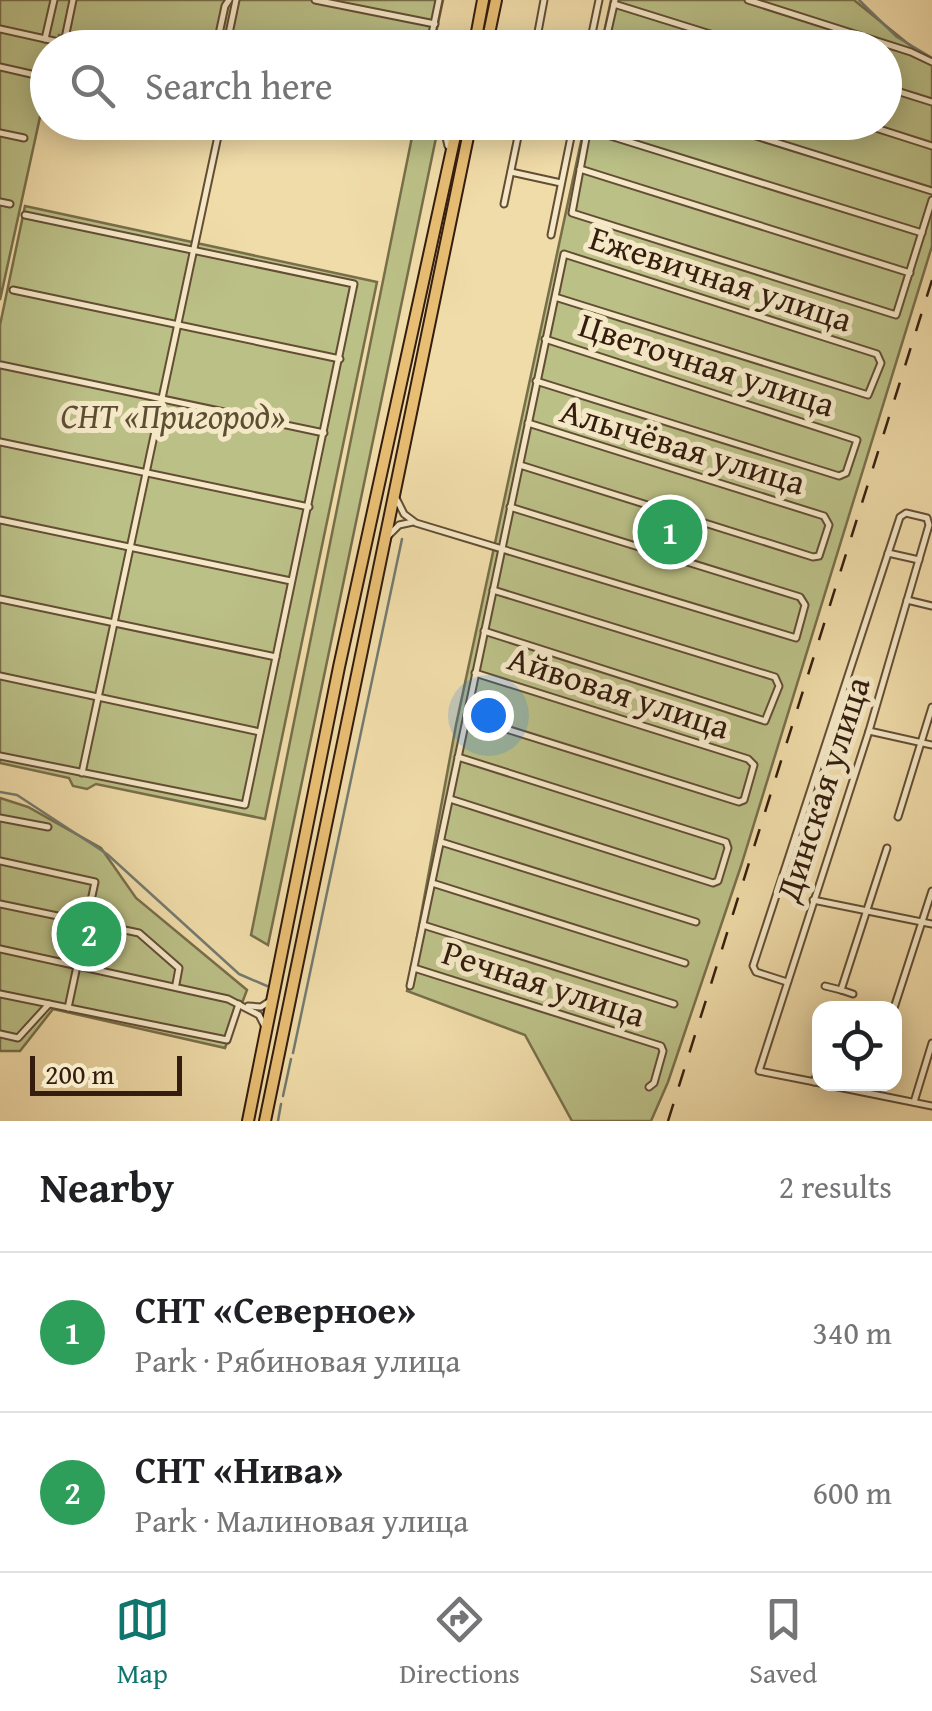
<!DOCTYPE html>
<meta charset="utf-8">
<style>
:root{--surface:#fff;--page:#f6f6f6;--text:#202124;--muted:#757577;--line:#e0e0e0;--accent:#0f766e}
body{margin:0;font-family:"Gentium Book Plus",serif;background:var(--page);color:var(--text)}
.controls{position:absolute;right:30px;bottom:30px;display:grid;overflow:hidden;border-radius:20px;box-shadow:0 5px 25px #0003}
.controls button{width:90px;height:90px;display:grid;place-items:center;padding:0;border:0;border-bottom:2px solid var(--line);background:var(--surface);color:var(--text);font:50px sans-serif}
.scale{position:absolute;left:30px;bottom:25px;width:152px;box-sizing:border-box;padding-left:10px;border:5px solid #341d0e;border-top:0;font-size:28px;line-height:35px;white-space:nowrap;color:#341d0e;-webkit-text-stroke:8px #f5e8c7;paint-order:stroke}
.you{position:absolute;left:488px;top:715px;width:35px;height:35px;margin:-25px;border:8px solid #fff;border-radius:50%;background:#1a73e8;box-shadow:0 0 0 15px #1a73e833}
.badge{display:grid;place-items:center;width:65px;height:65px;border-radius:50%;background:var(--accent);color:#fff;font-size:32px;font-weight:700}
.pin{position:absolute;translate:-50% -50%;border:5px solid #fff;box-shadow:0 2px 10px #0006}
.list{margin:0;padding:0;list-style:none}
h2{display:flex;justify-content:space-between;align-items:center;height:130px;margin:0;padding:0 40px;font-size:42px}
h2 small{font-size:32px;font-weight:400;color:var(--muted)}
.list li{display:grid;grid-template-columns:65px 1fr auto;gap:30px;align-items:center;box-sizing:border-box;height:160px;padding:0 40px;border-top:2px solid var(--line)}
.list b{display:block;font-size:38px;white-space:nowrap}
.list p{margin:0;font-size:32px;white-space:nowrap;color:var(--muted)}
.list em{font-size:32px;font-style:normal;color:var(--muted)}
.icon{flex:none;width:55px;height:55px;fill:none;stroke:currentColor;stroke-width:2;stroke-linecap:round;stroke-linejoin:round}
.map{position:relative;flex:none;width:932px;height:1121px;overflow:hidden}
.search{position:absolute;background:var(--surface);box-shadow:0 5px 25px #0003;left:30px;right:30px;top:30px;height:110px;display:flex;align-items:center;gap:25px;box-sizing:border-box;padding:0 35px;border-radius:55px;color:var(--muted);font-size:38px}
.sheet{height:450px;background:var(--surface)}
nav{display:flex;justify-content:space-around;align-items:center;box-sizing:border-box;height:140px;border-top:2px solid var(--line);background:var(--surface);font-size:28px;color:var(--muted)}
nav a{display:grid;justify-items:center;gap:5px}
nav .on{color:var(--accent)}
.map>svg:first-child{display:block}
</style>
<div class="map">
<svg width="932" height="1121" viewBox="0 0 932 1121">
<rect width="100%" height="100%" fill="#f0dca9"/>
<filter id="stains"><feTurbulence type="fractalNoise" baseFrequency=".002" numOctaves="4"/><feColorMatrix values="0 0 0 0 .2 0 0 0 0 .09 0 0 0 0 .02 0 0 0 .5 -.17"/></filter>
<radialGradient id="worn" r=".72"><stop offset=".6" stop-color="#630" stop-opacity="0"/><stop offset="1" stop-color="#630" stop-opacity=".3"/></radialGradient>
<g fill="#bbc087" stroke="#786e4a" stroke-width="2.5">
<path d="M0 0H443L433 47 117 48 59 35 56 47 48 48 47 85 0 300Z"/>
<path d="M611 0H854L932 63V246L741 866 668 1082 651 1121H572L525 1035 407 991 456 725 585 123 884 122V48L601 47Z"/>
<path d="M414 127 437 133 268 945 251 935Z"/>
<path d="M25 206 377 282 265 819 96 784 87 789 73 786 69 778 0 763V325Z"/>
<path d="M0 798 28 807 101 848 136 898 247 990 225 1048 53 1009 20 1051H0Z"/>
</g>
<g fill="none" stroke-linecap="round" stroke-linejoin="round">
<g stroke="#737b70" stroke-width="2.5">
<path d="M859 0 897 37 932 58"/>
<path d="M0 792 17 795 107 854 239 974 267 986"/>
<path d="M293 1053 402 539"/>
<path d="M283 1096 291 1059"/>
<path d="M278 1121 281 1104"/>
</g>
<defs>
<g id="street">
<path d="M315 0 435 24"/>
<path d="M748 0 911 52 932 62"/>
<path d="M614 4 755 48"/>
<path d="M0 29 86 48"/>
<path d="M45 39 54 0"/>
<path d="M64 43 73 0"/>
<path d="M216 48 225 6 229 0"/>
<path d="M226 48 236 0"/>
<path d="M429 48 439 0"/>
<path d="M535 48 544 0"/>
<path d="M589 48 599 0"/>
<path d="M604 48 615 0"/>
<path d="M0 67 31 74"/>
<path d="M884 87 932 102"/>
<path d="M430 122 445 133 448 146"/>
<path d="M589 122 572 213 896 315 932 200"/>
<path d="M711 122 932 191"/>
<path d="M857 122 932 146"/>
<path d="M588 129 922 233"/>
<path d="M0 133 24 138"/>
<path d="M580 169 910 273"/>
<path d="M511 172 561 183"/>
<path d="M0 202 10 204"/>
<path d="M504 204 521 122"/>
<path d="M551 235 574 122"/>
<path d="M13 290 340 359"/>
<path d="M1 365 324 433"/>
<path d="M536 381 839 476 846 473 857 440 545 339"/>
<path d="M0 442 309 507"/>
<path d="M520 465 813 557 819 556 829 525 824 516 528 423"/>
<path d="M397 500 404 514 416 523 796 638 805 605 800 597 510 507"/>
<path d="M0 520 291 581"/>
<path d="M389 535 399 525 413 522"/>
<path d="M888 553 919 560"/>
<path d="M0 599 276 657"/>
<path d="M907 600 932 606"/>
<path d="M484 631 765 721 779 686 775 677 493 590"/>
<path d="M0 676 260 732"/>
<path d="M468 717 739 802 744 800 754 765 748 759 475 673"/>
<path d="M869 731 932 745"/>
<path d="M0 756 245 805 354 284 25 215"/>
<path d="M82 773 221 122"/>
<path d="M450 799 713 883 718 881 728 848 726 842 458 757"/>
<path d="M898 817 932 707"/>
<path d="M0 818 48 827"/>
<path d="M441 842 696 922"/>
<path d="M0 861 95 882 68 1008"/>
<path d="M432 883 685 963"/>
<path d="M813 900 932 924"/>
<path d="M0 904 139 933 179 968 176 984"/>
<path d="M423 925 674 1004"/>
<path d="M0 949 228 999 259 1015 265 1027"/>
<path d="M414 968 661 1046 663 1051 654 1083 649 1087"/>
<path d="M787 982 756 972 753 966 900 517 906 513 927 518 929 525 869 731 759 1071 820 1083"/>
<path d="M410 986 564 254 877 354 881 363 868 395 555 297"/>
<path d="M825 986 841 990 887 848"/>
<path d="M841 990 853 994"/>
<path d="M0 994 227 1040 239 1004"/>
<path d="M248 1006 261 1007 270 1001"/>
<path d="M894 1008 932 891"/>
<path d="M0 1034 18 1038 49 1004"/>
<path d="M814 1082 820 1065"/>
<path d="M823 1084 932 1106"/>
<path d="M914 1102 932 1043"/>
</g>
<g id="primary">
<path d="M474 48 483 0"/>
<path d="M486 48 496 0"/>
<path d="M248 1121 339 667 458 122"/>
<path d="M265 1121 471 122"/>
</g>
</defs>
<use href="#street" stroke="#634d35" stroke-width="9"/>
<use href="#primary" stroke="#341d0e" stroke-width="14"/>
<use href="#street" stroke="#f5e8c7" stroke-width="5"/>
<use href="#primary" stroke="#e8be74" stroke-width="10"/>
<path stroke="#341d0e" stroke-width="2.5" stroke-dasharray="18 18" stroke-linecap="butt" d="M668 1121 932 280"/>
</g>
<g text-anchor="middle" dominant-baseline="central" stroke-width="10" stroke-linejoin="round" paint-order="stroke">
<g font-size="35" fill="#341d0e" stroke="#f5e8c7">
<text transform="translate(721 278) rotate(18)">Ежевичная улица</text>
<text transform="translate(707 364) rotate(18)">Цветочная улица</text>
<text transform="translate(683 446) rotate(17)">Алычёвая улица</text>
<text transform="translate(619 692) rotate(18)">Айвовая улица</text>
<text transform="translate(822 789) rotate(-72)">Динская улица</text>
<text transform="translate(544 983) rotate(18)">Речная улица</text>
</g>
<g font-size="35" font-style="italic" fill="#5c4e32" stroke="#f5e8c7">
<text x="173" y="415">СНТ «Пригород»</text>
</g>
</g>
<rect width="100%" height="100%" filter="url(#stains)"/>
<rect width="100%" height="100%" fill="url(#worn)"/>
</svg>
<div class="controls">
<button><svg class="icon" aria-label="locate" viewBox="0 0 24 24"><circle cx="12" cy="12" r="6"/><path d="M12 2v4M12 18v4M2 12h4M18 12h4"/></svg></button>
</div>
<div class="scale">200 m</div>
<div class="you"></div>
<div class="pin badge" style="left:670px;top:532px;background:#2e9e5b">1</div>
<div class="pin badge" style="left:89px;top:934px;background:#2e9e5b">2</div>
<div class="search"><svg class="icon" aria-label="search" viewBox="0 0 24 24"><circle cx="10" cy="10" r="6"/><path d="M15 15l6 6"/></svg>Search here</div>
</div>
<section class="sheet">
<h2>Nearby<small>2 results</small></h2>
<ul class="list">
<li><span class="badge" style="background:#2e9e5b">1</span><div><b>СНТ «Северное»</b><p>Park · Рябиновая улица</p></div><em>340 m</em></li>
<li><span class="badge" style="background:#2e9e5b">2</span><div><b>СНТ «Нива»</b><p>Park · Малиновая улица</p></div><em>600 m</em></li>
</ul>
</section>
<nav>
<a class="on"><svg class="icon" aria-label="map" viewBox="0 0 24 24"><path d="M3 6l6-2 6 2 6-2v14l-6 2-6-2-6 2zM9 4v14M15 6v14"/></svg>Map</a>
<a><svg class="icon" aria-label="directions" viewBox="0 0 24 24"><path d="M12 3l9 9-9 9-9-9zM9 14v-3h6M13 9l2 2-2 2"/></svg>Directions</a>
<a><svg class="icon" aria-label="saved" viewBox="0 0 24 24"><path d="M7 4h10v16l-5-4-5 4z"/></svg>Saved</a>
</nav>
